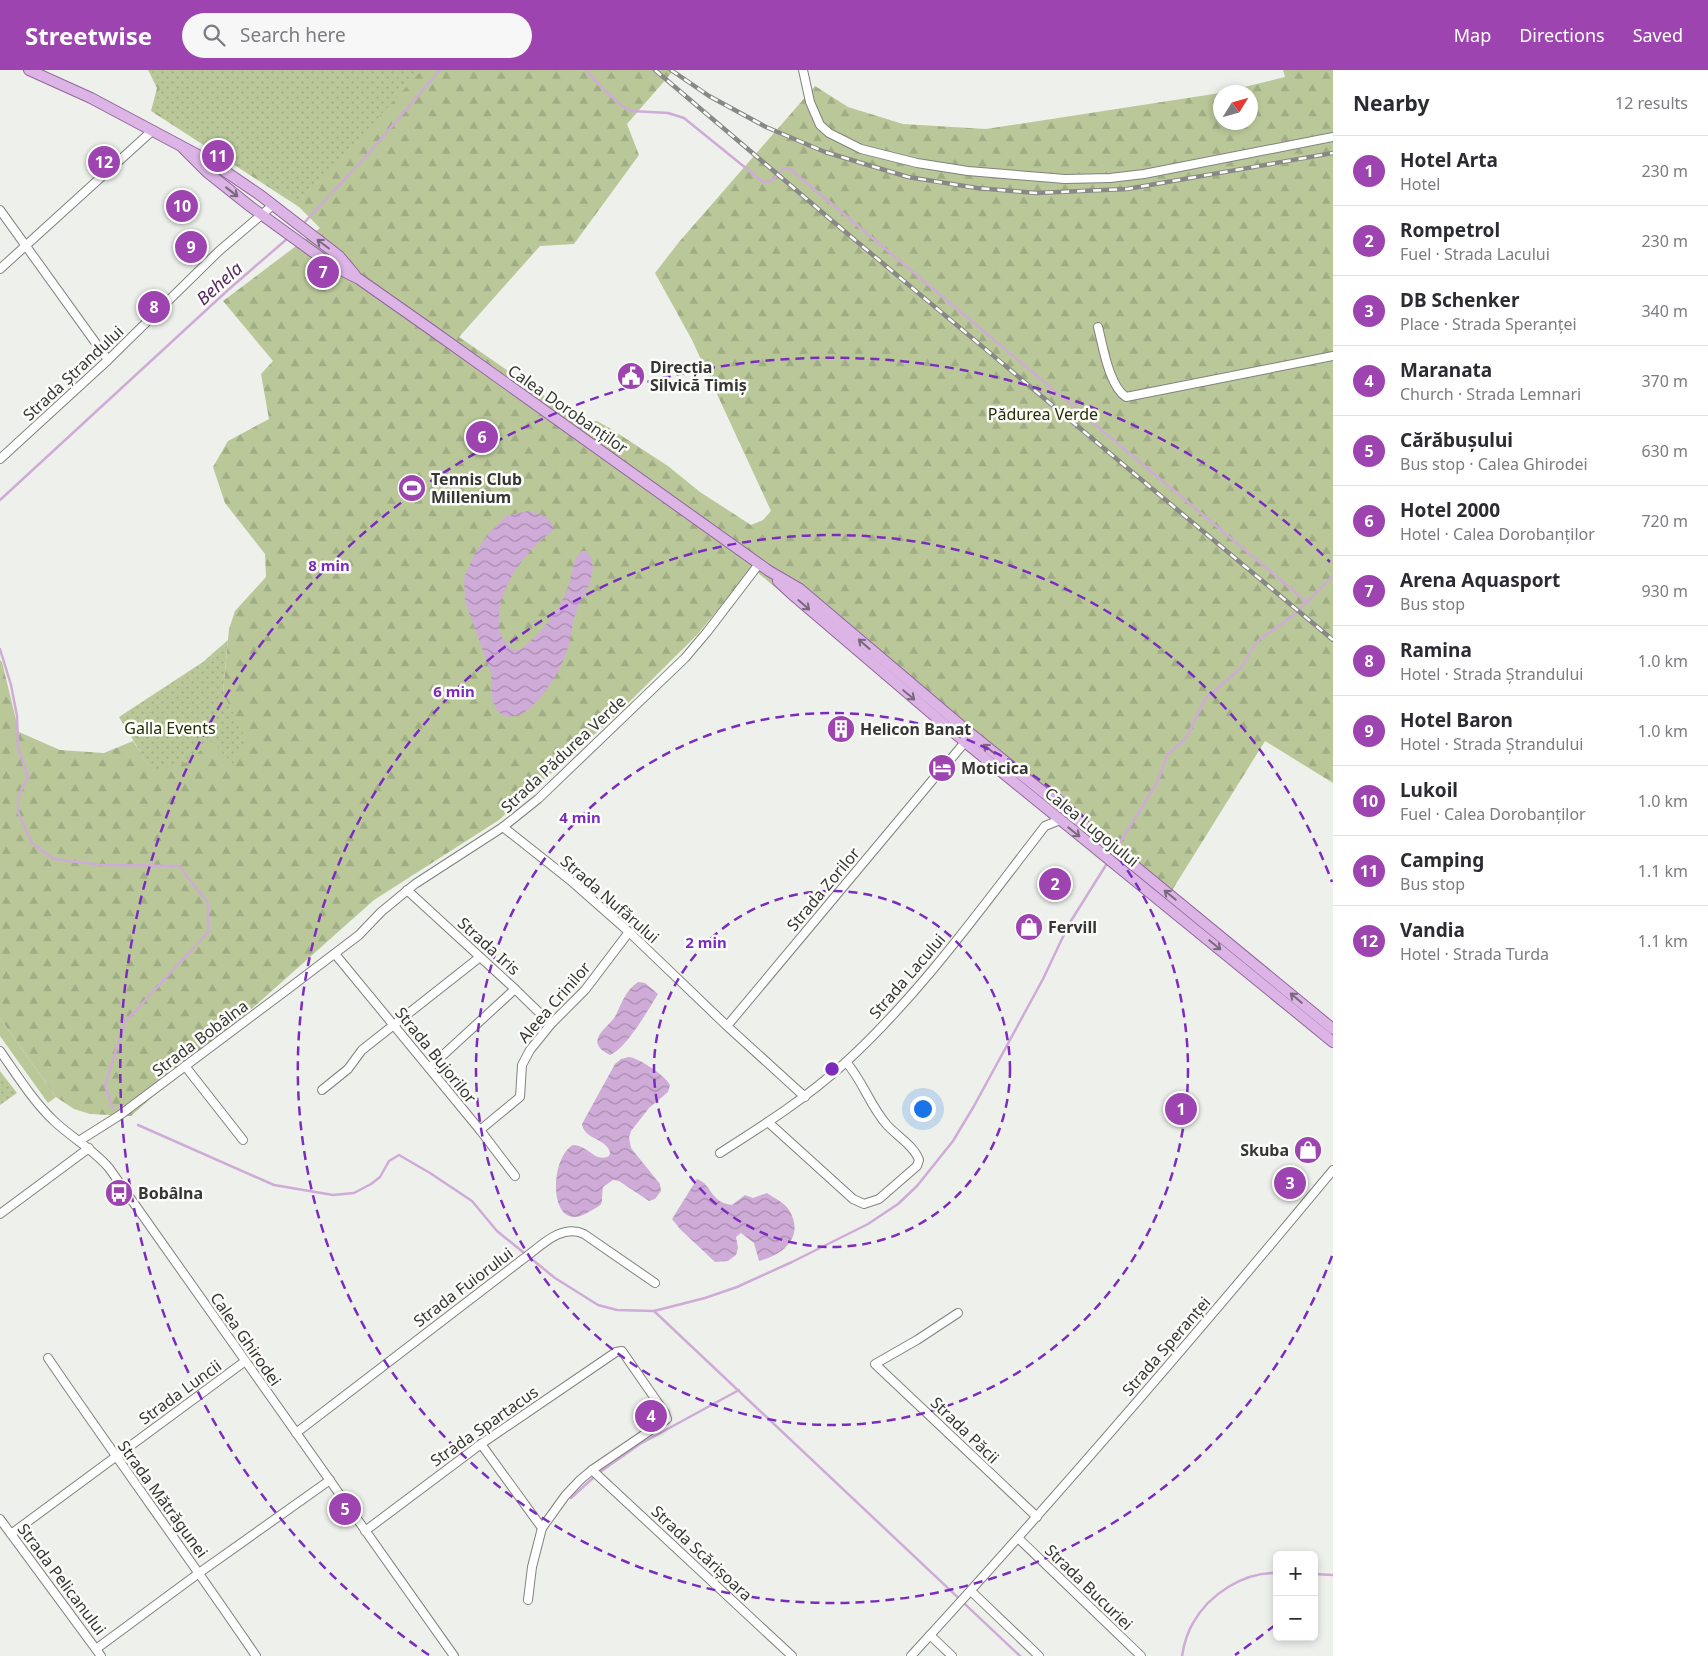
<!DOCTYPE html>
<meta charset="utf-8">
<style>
:root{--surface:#fff;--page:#f7f7f7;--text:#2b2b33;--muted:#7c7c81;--line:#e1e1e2;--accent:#9d44b0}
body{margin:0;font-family:"Noto Sans",sans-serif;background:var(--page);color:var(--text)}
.controls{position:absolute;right:15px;bottom:15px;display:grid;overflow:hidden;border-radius:8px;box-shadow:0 2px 8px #0003}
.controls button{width:45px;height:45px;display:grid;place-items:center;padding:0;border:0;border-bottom:1px solid var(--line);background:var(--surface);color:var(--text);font:25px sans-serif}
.compass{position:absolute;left:1213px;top:15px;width:45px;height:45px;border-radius:50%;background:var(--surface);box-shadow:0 2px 8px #0003;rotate:53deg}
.you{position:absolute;left:922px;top:1038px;width:18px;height:18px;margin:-12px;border:4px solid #fff;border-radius:50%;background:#1a73e8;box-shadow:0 0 0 8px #1a73e833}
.badge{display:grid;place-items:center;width:32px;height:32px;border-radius:50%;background:var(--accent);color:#fff;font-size:16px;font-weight:700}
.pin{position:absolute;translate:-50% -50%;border:2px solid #fff;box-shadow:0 1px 5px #0006}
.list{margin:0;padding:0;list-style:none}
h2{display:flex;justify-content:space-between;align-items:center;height:65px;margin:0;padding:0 20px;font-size:21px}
h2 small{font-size:16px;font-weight:400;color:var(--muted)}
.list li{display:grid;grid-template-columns:32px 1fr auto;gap:15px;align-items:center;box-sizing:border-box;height:70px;padding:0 20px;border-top:1px solid var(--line)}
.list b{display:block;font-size:19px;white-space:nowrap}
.list p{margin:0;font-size:16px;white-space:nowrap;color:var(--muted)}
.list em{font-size:16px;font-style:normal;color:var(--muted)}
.icon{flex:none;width:28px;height:28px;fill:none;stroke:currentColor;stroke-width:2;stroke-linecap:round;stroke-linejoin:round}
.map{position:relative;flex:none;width:1333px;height:1586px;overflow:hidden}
header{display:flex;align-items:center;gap:30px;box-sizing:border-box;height:70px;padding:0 25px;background:var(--accent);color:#fff}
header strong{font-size:24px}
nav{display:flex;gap:28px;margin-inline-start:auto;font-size:18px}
.search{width:350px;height:45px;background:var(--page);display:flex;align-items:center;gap:12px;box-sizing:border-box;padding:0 18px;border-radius:28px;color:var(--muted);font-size:19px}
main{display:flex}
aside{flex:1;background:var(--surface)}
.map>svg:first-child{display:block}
</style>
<header>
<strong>Streetwise</strong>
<div class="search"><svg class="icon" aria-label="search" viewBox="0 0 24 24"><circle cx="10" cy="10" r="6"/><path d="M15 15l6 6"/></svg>Search here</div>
<nav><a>Map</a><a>Directions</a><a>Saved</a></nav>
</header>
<main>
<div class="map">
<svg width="1333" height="1586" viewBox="0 0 1333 1586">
<defs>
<pattern id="forest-firs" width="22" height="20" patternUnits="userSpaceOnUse" patternTransform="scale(1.25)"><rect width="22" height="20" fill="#bac899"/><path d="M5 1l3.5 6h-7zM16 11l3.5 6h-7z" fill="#a0ac84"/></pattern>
<pattern id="park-dots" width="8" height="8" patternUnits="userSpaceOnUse" patternTransform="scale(1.25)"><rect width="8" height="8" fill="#bac899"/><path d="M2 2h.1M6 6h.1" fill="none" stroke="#a0ac84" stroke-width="1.8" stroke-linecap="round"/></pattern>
<pattern id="water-waves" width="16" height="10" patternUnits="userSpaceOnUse" patternTransform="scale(1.25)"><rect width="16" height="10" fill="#cfabd7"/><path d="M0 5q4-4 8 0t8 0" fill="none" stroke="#a98caf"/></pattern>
</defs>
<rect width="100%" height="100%" fill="#eef0eb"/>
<path fill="#bac899" d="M0 948 56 1027 48 1033 0 966Z"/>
<path fill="url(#forest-firs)" d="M148 0H674L627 54 639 85 574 174 540 176 459 267 582 352 597 351 611 359 668 396 700 422 751 455 763 450 771 441 692 270 655 203 679 172 815 16 848 37 903 54 986 59 1220 23V52H1250V22H1223L1285 7 1283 0H1333V713L1265 671 1166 830 1110 796 752 498 697 565 616 645 499 750 374 830 131 1046 90 1044 74 1039 56 1027 0 948V590L2 592 19 662 60 680 104 683 133 671 153 701 223 622 229 559 235 541 266 507 265 484 225 433 213 397 228 371 269 349 261 304 273 291 223 231 320 158 299 137 151 41 157 18Z"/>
<g fill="url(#park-dots)">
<path d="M151 0H422L300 133 153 40 160 18Z"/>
<path d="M228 570 223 622 246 670 233 694 211 670 189 692 152 701 119 647 203 592Z"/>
<path d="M0 1001 17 1023 0 1035Z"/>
</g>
<g fill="url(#water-waves)">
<path d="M528 441C540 444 550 446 554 459 548 465 542 469 536 475 515 496 494 529 500 561 501 569 508 575 513 580H519C538 567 559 541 567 520 572 508 572 488 582 481H587C603 504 581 525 575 545 571 558 571 573 565 586 557 607 541 631 522 644 518 646 512 646 507 647L498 642 492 630 491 603 465 531 464 508 475 483 490 462 506 446Z"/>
<path d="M638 912 645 913 658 924C648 940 626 979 610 985 581 971 610 957 616 945 622 932 626 920 638 912Z"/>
<path d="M629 987C639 988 666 1006 670 1015L668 1022 649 1038 631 1061 629 1068 631 1078 660 1114 661 1121 655 1129 649 1131 619 1111 613 1110 603 1117C600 1137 607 1132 587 1143 549 1165 548 1089 573 1075 581 1075 588 1081 594 1085 602 1090 615 1088 608 1078 601 1068 584 1068 582 1054L615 994 621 989Z"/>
<path d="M697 1109C713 1115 709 1132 732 1135L745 1125 753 1128 767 1123C774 1128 784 1132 789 1140 805 1166 784 1185 759 1191L754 1173 741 1163 736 1167 738 1178 736 1185 728 1191 715 1192 680 1159 672 1149Z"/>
</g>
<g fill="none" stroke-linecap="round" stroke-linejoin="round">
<g stroke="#cfabd7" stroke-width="2.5">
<path d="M586 0 604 20 622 36 631 41 668 43 684 48 763 112C775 112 777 103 785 98L790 99 1307 532"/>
<path d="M303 154 368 84 440 0"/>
<path d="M0 430 228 220 288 168"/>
<path d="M0 579 11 615 17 646 18 678 28 707 19 724 18 742 32 773 54 789 103 795 179 796 208 833V862L125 952 105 1015 113 1039"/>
<path d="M1119 774 1158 711 1167 685 1186 668 1205 629 1241 598 1253 577 1260 569 1294 545 1333 506"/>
<path d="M138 1055 274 1115 333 1125 354 1123 371 1114 380 1107 389 1091 399 1085 430 1103 472 1131 497 1161 555 1208 598 1235 617 1240 654 1241 705 1228 737 1217 792 1192 868 1154 898 1134 917 1116 953 1071 974 1036 1043 909 1069 854 1106 795"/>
<path d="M654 1241 1020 1586"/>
<path d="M600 1402 640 1374 739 1320"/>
<path d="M571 1428 593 1408"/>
<path d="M1314 1504 1333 1505"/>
<path d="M1182 1586C1184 1574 1187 1563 1193 1553 1209 1524 1244 1502 1277 1503"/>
</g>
<defs>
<g id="minor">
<path d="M803 0 810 32 820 55 829 63 861 79 917 93 968 101 1065 109 1110 108 1144 104 1333 67"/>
<path d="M0 140 108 290"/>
<path d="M0 199 153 60"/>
<path d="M1098 257C1103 276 1109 316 1126 327L1333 286"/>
<path d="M0 389 108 290 219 181 273 135"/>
<path d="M945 696 965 672"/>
<path d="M503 757 570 810 629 862 727 956 805 1027"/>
<path d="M407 820 515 919 551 954"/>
<path d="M335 884 480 1060 515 1106"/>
<path d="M727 956 940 701"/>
<path d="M0 981C17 1005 33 1031 54 1051 72 1068 93 1079 109 1098L454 1586"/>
<path d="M185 996 243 1070"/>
<path d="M429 998 515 919"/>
<path d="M322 1020 348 999 362 980 480 887"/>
<path d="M768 1052 853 1129 864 1134 879 1129 917 1096 919 1090C914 1076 897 1066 887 1055 870 1036 863 1011 846 992"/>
<path d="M480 1060 520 1027 522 995 530 980 551 954 585 920 629 862"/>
<path d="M79 1071 120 1045 288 919 359 865 381 842 415 814 503 757 538 729 685 588 707 562 759 494"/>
<path d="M720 1083C764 1055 808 1027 846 992 922 922 982 837 1045 756L1060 750"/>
<path d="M0 1144 89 1078"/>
<path d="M958 1243 917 1270 875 1294 1037 1447"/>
<path d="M48 1288C116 1388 188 1486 256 1586"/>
<path d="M296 1363 523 1189C540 1177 561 1153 584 1164L655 1213"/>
<path d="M481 1374 542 1458"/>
<path d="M592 1400 792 1586"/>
<path d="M0 1449 101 1586"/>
<path d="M365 1461 481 1374 616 1282 622 1281 665 1343 667 1349 592 1400 580 1410 565 1426 542 1458 532 1497 528 1530"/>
<path d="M11 1464 244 1292"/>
<path d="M1018 1468 1141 1586"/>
<path d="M971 1521 1039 1586"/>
<path d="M930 1565 952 1586"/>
<path d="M96 1579 199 1503 330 1410"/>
<path d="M911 1586C1056 1428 1196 1265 1333 1100"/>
</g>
<g id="major">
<path d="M29 0 91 28 213 93 260 125 339 186 355 205"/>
<path d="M183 78 207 102 251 137 331 195 359 209 433 261 769 501 800 519 971 664 1120 784 1333 959"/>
<path d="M778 511 794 526 965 672 1333 972"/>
</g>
</defs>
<use href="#minor" stroke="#80827e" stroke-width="10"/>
<use href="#major" stroke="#93679d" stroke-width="12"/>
<use href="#minor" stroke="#fff" stroke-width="8"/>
<use href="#major" stroke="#dcb4e6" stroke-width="10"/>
<defs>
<g id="rail">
<path d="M655 0 843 160 1333 570"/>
<path d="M671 0 709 26 766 57 825 82 908 107 977 118 1036 123 1127 119 1333 83"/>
</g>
</defs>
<use href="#rail" stroke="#888986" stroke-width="4.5"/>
<use href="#rail" stroke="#fcfdf9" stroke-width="2.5" stroke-dasharray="8" stroke-linecap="butt"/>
</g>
<defs><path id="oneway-shaft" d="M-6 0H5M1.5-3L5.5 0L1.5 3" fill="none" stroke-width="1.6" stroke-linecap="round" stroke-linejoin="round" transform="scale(1.25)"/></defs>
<g stroke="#78687c">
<use href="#oneway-shaft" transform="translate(232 122) rotate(38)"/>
<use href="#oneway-shaft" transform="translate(323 174) rotate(-143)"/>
<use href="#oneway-shaft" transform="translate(804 535) rotate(41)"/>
<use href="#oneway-shaft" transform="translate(864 574) rotate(-139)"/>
<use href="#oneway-shaft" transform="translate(909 625) rotate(40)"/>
<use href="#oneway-shaft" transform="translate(989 679) rotate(-141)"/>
<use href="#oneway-shaft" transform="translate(1074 762) rotate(39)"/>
<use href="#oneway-shaft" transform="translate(1170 825) rotate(-141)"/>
<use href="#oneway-shaft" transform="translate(1215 875) rotate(39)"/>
<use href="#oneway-shaft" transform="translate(1296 928) rotate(-140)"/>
</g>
<g fill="none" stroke="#7b2cbf" stroke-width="2.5" stroke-dasharray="9 6">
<circle cx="832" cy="999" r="178"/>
<circle cx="832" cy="999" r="356"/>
<path d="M1332 1186A534 534 0 1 1 1332 812"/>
<path d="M1275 1555A711 711 0 0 1 1235 1585M429 1585A711 711 0 1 1 1330 492"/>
</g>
<defs>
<symbol id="civic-disc" viewBox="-11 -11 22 22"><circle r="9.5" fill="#9d44b0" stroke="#fcfdf9"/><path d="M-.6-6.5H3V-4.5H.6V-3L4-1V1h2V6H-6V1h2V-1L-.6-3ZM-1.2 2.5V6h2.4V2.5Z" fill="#fff"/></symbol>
<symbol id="stadium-disc" viewBox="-11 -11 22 22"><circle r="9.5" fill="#9d44b0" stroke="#fcfdf9"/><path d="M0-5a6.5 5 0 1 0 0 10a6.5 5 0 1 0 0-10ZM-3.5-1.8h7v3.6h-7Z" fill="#fff"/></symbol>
<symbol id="building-disc" viewBox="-11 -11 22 22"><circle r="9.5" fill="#9d44b0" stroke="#fcfdf9"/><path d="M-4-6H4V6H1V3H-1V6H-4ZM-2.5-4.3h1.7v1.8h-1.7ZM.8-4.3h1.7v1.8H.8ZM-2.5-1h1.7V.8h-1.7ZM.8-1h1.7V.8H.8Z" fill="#fff"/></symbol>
<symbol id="hotel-disc" viewBox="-11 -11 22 22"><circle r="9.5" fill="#9d44b0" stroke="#fcfdf9"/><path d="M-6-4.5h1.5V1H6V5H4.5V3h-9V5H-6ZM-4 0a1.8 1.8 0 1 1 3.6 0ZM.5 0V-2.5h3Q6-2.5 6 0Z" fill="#fff"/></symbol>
<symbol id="shop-disc" viewBox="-11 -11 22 22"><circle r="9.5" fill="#9d44b0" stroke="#fcfdf9"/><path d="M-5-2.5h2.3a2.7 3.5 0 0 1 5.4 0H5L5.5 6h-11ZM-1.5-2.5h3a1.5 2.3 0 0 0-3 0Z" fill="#fff"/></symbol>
<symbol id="bus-disc" viewBox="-11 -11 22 22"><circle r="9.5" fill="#9d44b0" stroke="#fcfdf9"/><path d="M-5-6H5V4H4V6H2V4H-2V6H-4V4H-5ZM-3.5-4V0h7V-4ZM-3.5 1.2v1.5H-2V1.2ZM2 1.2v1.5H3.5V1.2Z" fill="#fff"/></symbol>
</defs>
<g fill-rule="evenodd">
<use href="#civic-disc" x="615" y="290" width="32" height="32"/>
<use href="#stadium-disc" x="396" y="402" width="32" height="32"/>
<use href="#building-disc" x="825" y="643" width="32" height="32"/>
<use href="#hotel-disc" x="926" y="682" width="32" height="32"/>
<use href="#shop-disc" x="1013" y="841" width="32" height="32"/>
<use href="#shop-disc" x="1292" y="1064" width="32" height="32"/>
<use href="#bus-disc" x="103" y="1107" width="32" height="32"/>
</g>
<g text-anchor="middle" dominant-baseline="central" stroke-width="5" stroke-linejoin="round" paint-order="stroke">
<g font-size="16" font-weight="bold" fill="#363635" stroke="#fcfdf9" text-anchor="start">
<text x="650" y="297">Direcția<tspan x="650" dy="18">Silvică Timiș</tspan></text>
<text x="431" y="409">Tennis Club<tspan x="431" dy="18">Millenium</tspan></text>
<text x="860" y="659">Helicon Banat</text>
<text x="961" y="698">Moticica</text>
<text x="1048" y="857">Fervill</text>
<text x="1289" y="1080" text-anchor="end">Skuba</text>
<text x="138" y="1123">Bobâlna</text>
</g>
<g font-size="16" fill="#363635" stroke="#fcfdf9">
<text transform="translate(73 303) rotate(-43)">Strada Ștrandului</text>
<text transform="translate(568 339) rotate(35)">Calea Dorobanților</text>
<text transform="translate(563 684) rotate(-43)">Strada Pădurea Verde</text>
<text transform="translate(1092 757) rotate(39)">Calea Lugojului</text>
<text transform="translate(823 819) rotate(-50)">Strada Zorilor</text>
<text transform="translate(610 829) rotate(41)">Strada Nufărului</text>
<text transform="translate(489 876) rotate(42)">Strada Iris</text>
<text transform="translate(907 906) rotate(-49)">Strada Lacului</text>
<text transform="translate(554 932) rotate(-49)">Aleea Crinilor</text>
<text transform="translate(200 968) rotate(-37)">Strada Bobâlna</text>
<text transform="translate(436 985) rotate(51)">Strada Bujorilor</text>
<text transform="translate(463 1217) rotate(-37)">Strada Fuiorului</text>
<text transform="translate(246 1269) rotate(55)">Calea Ghirodei</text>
<text transform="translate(1166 1276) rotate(-49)">Strada Speranței</text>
<text transform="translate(180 1322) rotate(-36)">Strada Luncii</text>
<text transform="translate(484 1356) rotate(-35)">Strada Spartacus</text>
<text transform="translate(965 1360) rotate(44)">Strada Păcii</text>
<text transform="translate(163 1429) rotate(54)">Strada Mătrăgunei</text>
<text transform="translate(702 1483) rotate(43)">Strada Scărișoara</text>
<text transform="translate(62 1509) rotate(53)">Strada Pelicanului</text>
<text transform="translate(1089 1517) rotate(44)">Strada Bucuriei</text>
</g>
<g font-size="16" fill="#252e05" stroke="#fcfdf9">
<text x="1043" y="344">Pădurea Verde</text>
<text x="170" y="658">Galla Events</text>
</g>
<g font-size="18" font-style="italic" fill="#572b61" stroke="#fcfdf9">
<text transform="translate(219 213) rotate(-42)">Behela</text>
</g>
</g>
<circle cx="832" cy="999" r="8" fill="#7b2cbf" stroke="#fcfdf9" stroke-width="2.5"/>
<g font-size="15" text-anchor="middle" font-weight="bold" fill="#7b2cbf" stroke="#fcfdf9" stroke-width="5" stroke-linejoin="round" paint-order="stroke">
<text x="329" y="501">8 min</text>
<text x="454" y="627">6 min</text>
<text x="580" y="753">4 min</text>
<text x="706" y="878">2 min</text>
</g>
</svg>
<div class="controls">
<button>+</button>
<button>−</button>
</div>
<svg class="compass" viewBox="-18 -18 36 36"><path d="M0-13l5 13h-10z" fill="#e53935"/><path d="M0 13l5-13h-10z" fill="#7c7c81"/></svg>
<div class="you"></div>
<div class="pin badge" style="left:1181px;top:1039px">1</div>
<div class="pin badge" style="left:1055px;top:814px">2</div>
<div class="pin badge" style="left:1290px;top:1113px">3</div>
<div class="pin badge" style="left:651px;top:1346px">4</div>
<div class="pin badge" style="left:345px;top:1439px">5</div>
<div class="pin badge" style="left:482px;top:367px">6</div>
<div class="pin badge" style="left:323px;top:202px">7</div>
<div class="pin badge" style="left:154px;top:237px">8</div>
<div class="pin badge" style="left:191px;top:177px">9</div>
<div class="pin badge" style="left:182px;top:136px">10</div>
<div class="pin badge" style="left:218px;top:86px">11</div>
<div class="pin badge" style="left:104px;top:92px">12</div>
</div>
<aside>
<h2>Nearby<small>12 results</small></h2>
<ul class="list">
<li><span class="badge">1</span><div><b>Hotel Arta</b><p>Hotel</p></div><em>230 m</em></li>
<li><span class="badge">2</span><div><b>Rompetrol</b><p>Fuel · Strada Lacului</p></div><em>230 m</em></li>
<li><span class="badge">3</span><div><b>DB Schenker</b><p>Place · Strada Speranței</p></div><em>340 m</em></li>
<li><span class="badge">4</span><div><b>Maranata</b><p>Church · Strada Lemnari</p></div><em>370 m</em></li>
<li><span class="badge">5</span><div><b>Cărăbușului</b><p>Bus stop · Calea Ghirodei</p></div><em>630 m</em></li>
<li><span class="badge">6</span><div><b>Hotel 2000</b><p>Hotel · Calea Dorobanților</p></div><em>720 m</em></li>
<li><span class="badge">7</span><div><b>Arena Aquasport</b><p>Bus stop</p></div><em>930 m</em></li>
<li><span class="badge">8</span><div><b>Ramina</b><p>Hotel · Strada Ștrandului</p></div><em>1.0 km</em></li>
<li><span class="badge">9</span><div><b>Hotel Baron</b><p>Hotel · Strada Ștrandului</p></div><em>1.0 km</em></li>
<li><span class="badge">10</span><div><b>Lukoil</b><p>Fuel · Calea Dorobanților</p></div><em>1.0 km</em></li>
<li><span class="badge">11</span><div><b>Camping</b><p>Bus stop</p></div><em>1.1 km</em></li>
<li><span class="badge">12</span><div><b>Vandia</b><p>Hotel · Strada Turda</p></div><em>1.1 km</em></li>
</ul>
</aside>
</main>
